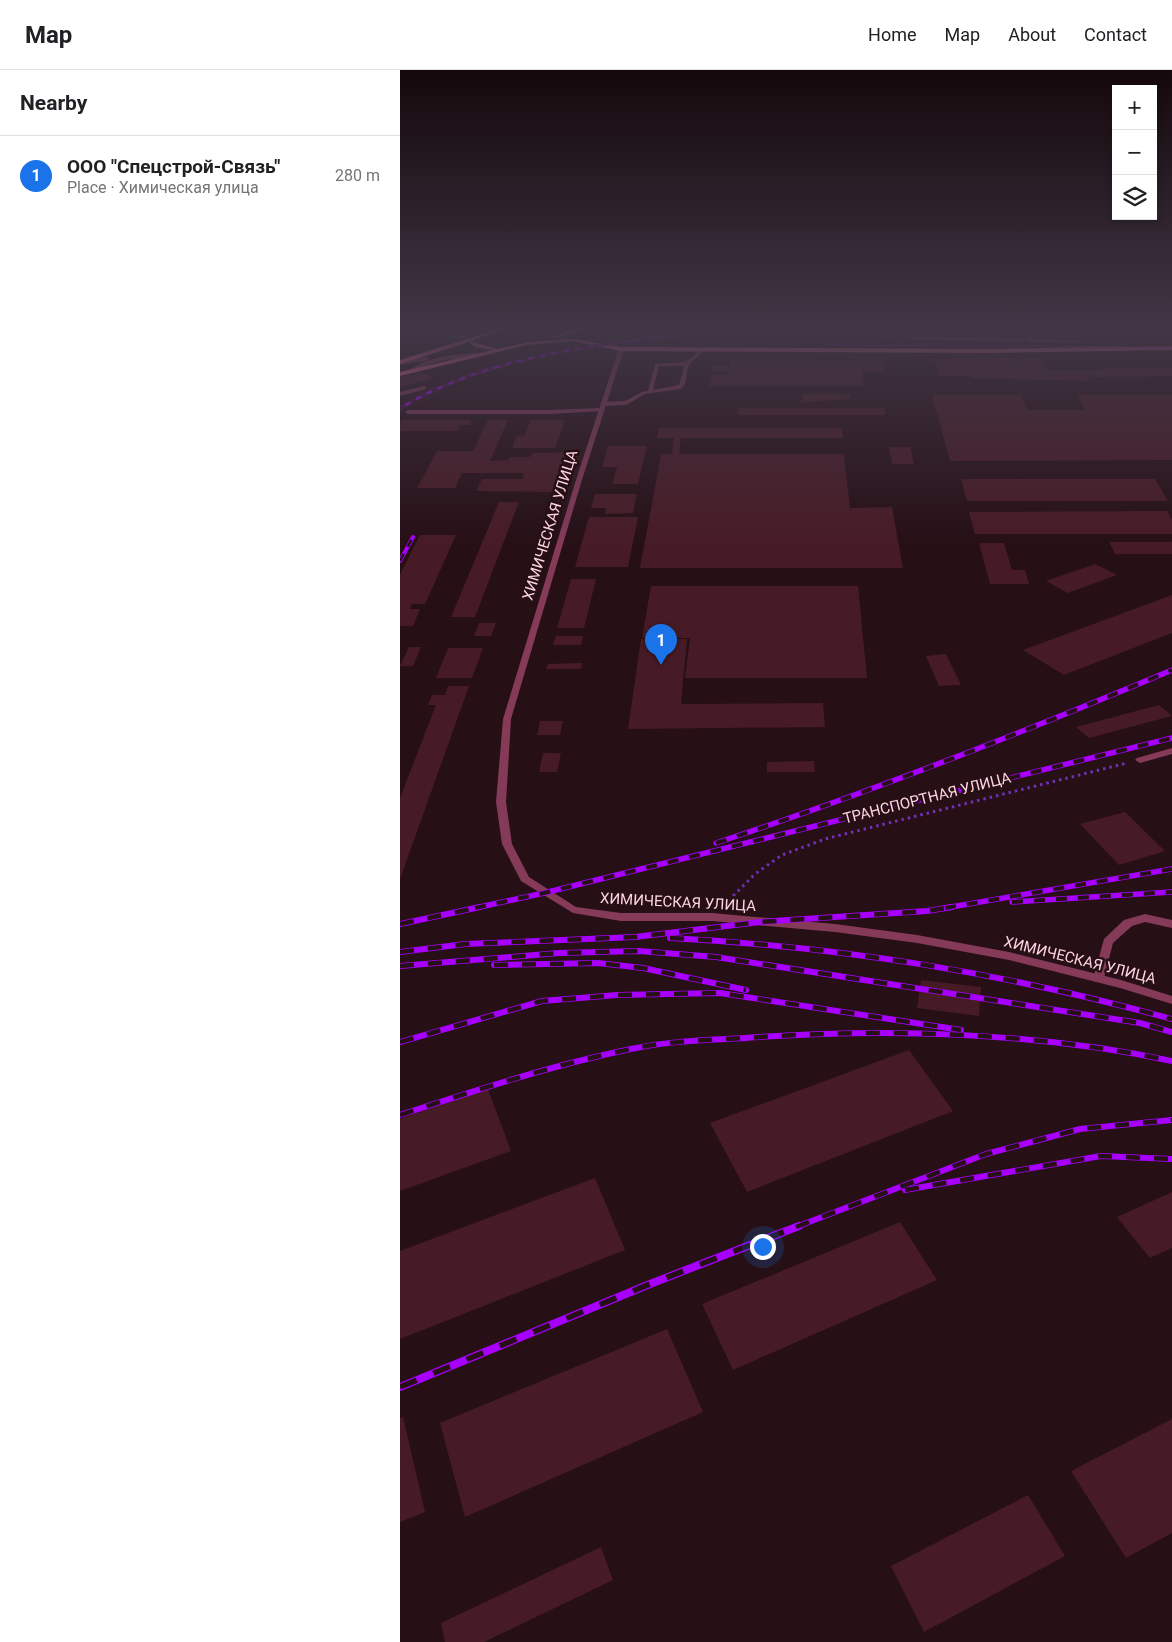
<!DOCTYPE html>
<meta charset="utf-8">
<style>
:root{--surface:#fff;--page:#f2f2f2;--text:#202124;--muted:#757577;--line:#e0e0e0;--accent:#1a73e8}
body{margin:0;font-family:Roboto,sans-serif;background:var(--page);color:var(--text)}
.controls{position:absolute;right:15px;top:15px;display:grid;overflow:hidden;border-radius:0px;box-shadow:0 2px 8px #0003}
.controls button{width:45px;height:45px;display:grid;place-items:center;padding:0;border:0;border-bottom:1px solid var(--line);background:var(--surface);color:var(--text);font:25px sans-serif}
.you{position:absolute;left:362px;top:1176px;width:18px;height:18px;margin:-12px;border:4px solid #fff;border-radius:50%;background:#1a73e8;box-shadow:0 0 0 8px #1a73e833}
.badge{display:grid;place-items:center;width:32px;height:32px;border-radius:50%;background:var(--accent);color:#fff;font-size:16px;font-weight:700}
.pin{position:absolute;translate:-50% -41px;filter:drop-shadow(0 1px 2px #0008)}
.pin::after{content:'';position:absolute;top:26px;width:18px;height:15px;background:inherit;clip-path:polygon(0 0,100% 0,50% 100%)}
.list{margin:0;padding:0;list-style:none}
h2{display:flex;justify-content:space-between;align-items:center;height:65px;margin:0;padding:0 20px;font-size:21px}
h2 small{font-size:16px;font-weight:400;color:var(--muted)}
.list li{display:grid;grid-template-columns:32px 1fr auto;gap:15px;align-items:center;box-sizing:border-box;height:80px;padding:0 20px;border-top:1px solid var(--line)}
.list b{display:block;font-size:19px;white-space:nowrap}
.list p{margin:0;font-size:16px;white-space:nowrap;color:var(--muted)}
.list em{font-size:16px;font-style:normal;color:var(--muted)}
.icon{flex:none;width:28px;height:28px;fill:none;stroke:currentColor;stroke-width:2;stroke-linecap:round;stroke-linejoin:round}
.map{position:relative;flex:none;width:772px;height:1572px;overflow:hidden}
header{display:flex;align-items:center;gap:30px;box-sizing:border-box;height:70px;padding:0 25px;background:var(--surface);border-bottom:1px solid var(--line)}
header strong{font-size:24px}
nav{display:flex;gap:28px;margin-inline-start:auto;font-size:18px}
main{display:flex}
aside{flex:1;background:var(--surface)}
.map>svg:first-child{display:block}
</style>
<header>
<strong>Map</strong>
<nav><a>Home</a><a>Map</a><a>About</a><a>Contact</a></nav>
</header>
<main>
<aside>
<h2>Nearby<small></small></h2>
<ul class="list">
<li><span class="badge">1</span><div><b>ООО &quot;Спецстрой-Связь&quot;</b><p>Place · Химическая улица</p></div><em>280 m</em></li>
</ul>
</aside>
<div class="map">
<svg width="772" height="1572" viewBox="0 0 772 1572">
<rect width="100%" height="100%" fill="#260f15"/>
<path fill="#221230" d="M124 256H183L100 276 78 272 79 270Z"/>
<g fill="#471b25">
<path d="M545 256H615L616 259H546Z"/>
<path d="M649 256H680V257L671 260 672 265H654Z"/>
<path d="M752 256H772V261H756Z"/>
<path d="M641 288 648 301H693L691 299 772 298V306L688 307 690 311 571 308 570 306H539L534 289Z"/>
<path d="M330 290 484 291 486 301H462L464 316H309L311 305H329V301H311L312 296H330Z"/>
<path d="M21 302 34 308 0 317V308Z"/>
<path d="M403 324H450L451 329 402 332Z"/>
<path d="M532 325H621L627 340H685L677 325H772V390L550 391Z"/>
<path d="M339 338H484L485 345H338Z"/>
<path d="M1 350H72L70 355H60L57 361H0Z"/>
<path d="M88 350H108L90 391 108 390 110 387H130L132 383 179 382 173 403H164L158 422 76 421 82 409H122L124 403H62L55 418H17L37 381H73Z"/>
<path d="M131 350H165L155 378H112L117 365 124 366Z"/>
<path d="M259 358H442L443 368H281L279 384H444L450 438 492 437 503 498H240L261 384H272L274 368H257Z"/>
<path d="M208 376H247L238 414H212L217 397H202Z"/>
<path d="M489 377H510L514 394H492Z"/>
<path d="M561 409H755L768 431H567Z"/>
<path d="M195 424H237L233 443 205 444 206 438H191Z"/>
<path d="M99 432H119L75 547H51Z"/>
<path d="M767 441 772 450V464H575L569 442Z"/>
<path d="M189 447H238L228 497H175Z"/>
<path d="M20 465H56L25 534H12L10 539H20L13 556H0V505Z"/>
<path d="M709 472H772V484H715Z"/>
<path d="M579 473H604L612 500H625L629 514H590Z"/>
<path d="M695 494 717 505 668 523 646 511Z"/>
<path d="M171 509H196L184 558H157Z"/>
<path d="M251 516H458L467 608H285L290 568H242Z"/>
<path d="M772 525V563L664 605 623 580Z"/>
<path d="M79 553H96L91 566H74Z"/>
<path d="M156 566H183L181 575H153Z"/>
<path d="M241 569H287L281 634 423 633 425 657 228 659Z"/>
<path d="M9 577H21L13 596H0Z"/>
<path d="M48 578H83L72 608H36Z"/>
<path d="M546 584 561 615 539 616 526 586Z"/>
<path d="M182 593 181 599H146L148 594Z"/>
<path d="M48 616H69L0 809V728L36 635H28L32 625H45Z"/>
<path d="M759 635 772 646 689 668 676 657Z"/>
<path d="M140 651H163L160 665H137Z"/>
<path d="M143 683H161L157 702H139Z"/>
<path d="M414 691 415 702H367V692Z"/>
<path d="M725 742 765 781 719 795 680 754Z"/>
<path d="M521 910 581 917 579 946 517 938Z"/>
<path d="M509 980 553 1041 347 1122 310 1053Z"/>
<path d="M88 1019 111 1081 0 1121V1049Z"/>
<path d="M195 1108 225 1180 0 1269V1181Z"/>
<path d="M772 1122V1178L750 1188 717 1147Z"/>
<path d="M500 1152 537 1210 333 1300 302 1234Z"/>
<path d="M267 1259 303 1342 65 1447 40 1353Z"/>
<path d="M3 1347 25 1442 0 1452V1348Z"/>
<path d="M772 1349V1463L726 1488 671 1401Z"/>
<path d="M628 1425 665 1486 524 1562 491 1496Z"/>
<path d="M201 1477 213 1510 84 1572H45L41 1553Z"/>
</g>
<g fill="none" stroke-linecap="round" stroke-linejoin="round">
<g stroke="#732fb8" stroke-width="2" stroke-dasharray="1 2" stroke-linecap="butt">
<path d="M1 256 27 258"/>
<path d="M475 256 501 264"/>
<path d="M301 268 305 264 302 256"/>
</g>
<path stroke="#732fb8" stroke-width="3" stroke-dasharray="2.5 4" stroke-linecap="butt" d="M324 835 355 804 382 785 425 769 727 693"/>
<g fill="#853a58" fill-rule="evenodd">
<path d="M628 259 630 260 633 269 680 271 682 272 680 273 511 269 509 268 511 267 628 269 626 260Z"/>
<path d="M39 260 73 268V269L71 270 37 262Z"/>
<path d="M299 278 304 279C300 287 293 289 289 295 285 303 289 313 281 319L245 324 226 335 203 336 200 334 203 332 225 331 242 322 248 321 255 294C274 291 288 298 299 278ZM259 296H284L279 315 253 320Z"/>
<path d="M81 283 83 286C52 290 40 287 11 303L6 302C28 286 55 284 81 283Z"/>
<path d="M27 287 29 290 0 295V291Z"/>
<path d="M24 316 26 317V319L0 326V322Z"/>
<path d="M202 338 205 340 204 341 149 344H8L5 342 8 340H149Z"/>
<path d="M772 678V684L740 693 735 690 737 688Z"/>
<path d="M745 844 772 850V858L745 852 732 856 713 873 703 912H695L693 909 704 869 724 850Z"/>
</g>
<path fill="#853a58" fill-rule="evenodd" d="M219 278 224 279 181 413 111 649 106 732 112 774 129 807 176 837 221 843H312L435 854 517 865 609 882 721 910 772 926V934L720 918 609 890 517 873 435 862 312 851H221L173 843 121 811 102 774 96 732 103 649 175 413Z"/>
<g fill="#ff6ba8" fill-rule="evenodd">
<path d="M108 256H116L73 270V272L97 279 130 272 173 269 221 277 585 279 772 276V280L585 283 221 281 173 271 126 275 0 306V302L93 280 75 277 69 272 0 294V290Z"/>
<path d="M184 256H192L156 268 152 267Z"/>
</g>
<g stroke="#a800ff" stroke-width="1">
<path d="M411 256 396 264 409 272 434 275 772 277"/>
<path d="M444 256 504 271"/>
</g>
<defs>
<g id="rail-far4">
<path d="M354 259 376 256"/>
<path d="M0 338C12 332 24 324 37 319 132 275 257 269 360 256"/>
</g>
<path id="rail-far3" d="M0 491 13 467"/>
<g id="rail-far2">
<path d="M316 773C471 722 622 663 772 600"/>
<path d="M612 832 772 822"/>
<path d="M75 838 144 823 772 668"/>
<path d="M545 838 772 799"/>
</g>
<g id="rail-far1">
<path d="M0 854 80 837"/>
<path d="M270 868C444 877 604 903 772 949"/>
<path d="M0 882 65 874 235 867 360 852 527 841 552 837"/>
<path d="M94 895 198 893 243 898 346 920"/>
<path d="M0 896 159 883 239 881 316 887 740 953 772 962"/>
<path d="M0 972 142 931 217 925 320 923 561 960"/>
<path d="M0 1045C76 1020 153 995 231 979 268 971 307 970 345 968 484 958 635 962 772 991"/>
<path d="M505 1120 701 1086 772 1089"/>
<path d="M396 1157 586 1084 680 1059 772 1050"/>
</g>
<path id="rail" d="M0 1317 250 1214 399 1156"/>
</defs>
<use href="#rail-far4" stroke="#a800ff" stroke-width="3"/>
<use href="#rail-far3" stroke="#a800ff" stroke-width="4"/>
<use href="#rail-far2" stroke="#a800ff" stroke-width="5.5"/>
<use href="#rail-far1" stroke="#a800ff" stroke-width="6"/>
<use href="#rail" stroke="#a800ff" stroke-width="8"/>
<use href="#rail-far4" stroke="#260f15" stroke-width="2" stroke-dasharray="6" stroke-linecap="butt"/>
<use href="#rail-far3" stroke="#260f15" stroke-width="2.5" stroke-dasharray="8" stroke-linecap="butt"/>
<use href="#rail-far2" stroke="#260f15" stroke-width="4" stroke-dasharray="11" stroke-linecap="butt"/>
<use href="#rail-far1" stroke="#260f15" stroke-width="4.5" stroke-dasharray="14" stroke-linecap="butt"/>
<use href="#rail" stroke="#260f15" stroke-width="5.5" stroke-dasharray="18" stroke-linecap="butt"/>
</g>
<linearGradient id="sky" x2="0" y2="1"><stop stop-color="#15080c"/><stop offset="0.54" stop-color="#413746"/><stop offset="1" stop-color="#413746" stop-opacity="0"/></linearGradient>
<rect width="772" height="476" fill="url(#sky)"/>
<g text-anchor="middle" dominant-baseline="central" stroke-width="5" stroke-linejoin="round" paint-order="stroke">
<g font-size="15" fill="#ffd4e2" stroke="#260f15">
<text transform="translate(150 455) rotate(-73)">ХИМИЧЕСКАЯ УЛИЦА</text>
<text transform="translate(527 728) rotate(-14)">ТРАНСПОРТНАЯ УЛИЦА</text>
<text transform="translate(278 832) rotate(3)">ХИМИЧЕСКАЯ УЛИЦА</text>
<text transform="translate(680 890) rotate(14)">ХИМИЧЕСКАЯ УЛИЦА</text>
</g>
</g>
</svg>
<div class="controls">
<button>+</button>
<button>−</button>
<button><svg class="icon" aria-label="layers" viewBox="0 0 24 24"><path d="M12 4l9 5-9 5-9-5zM3 14l9 5 9-5"/></svg></button>
</div>
<div class="you"></div>
<div class="pin badge" style="left:261px;top:595px">1</div>
</div>
</main>
